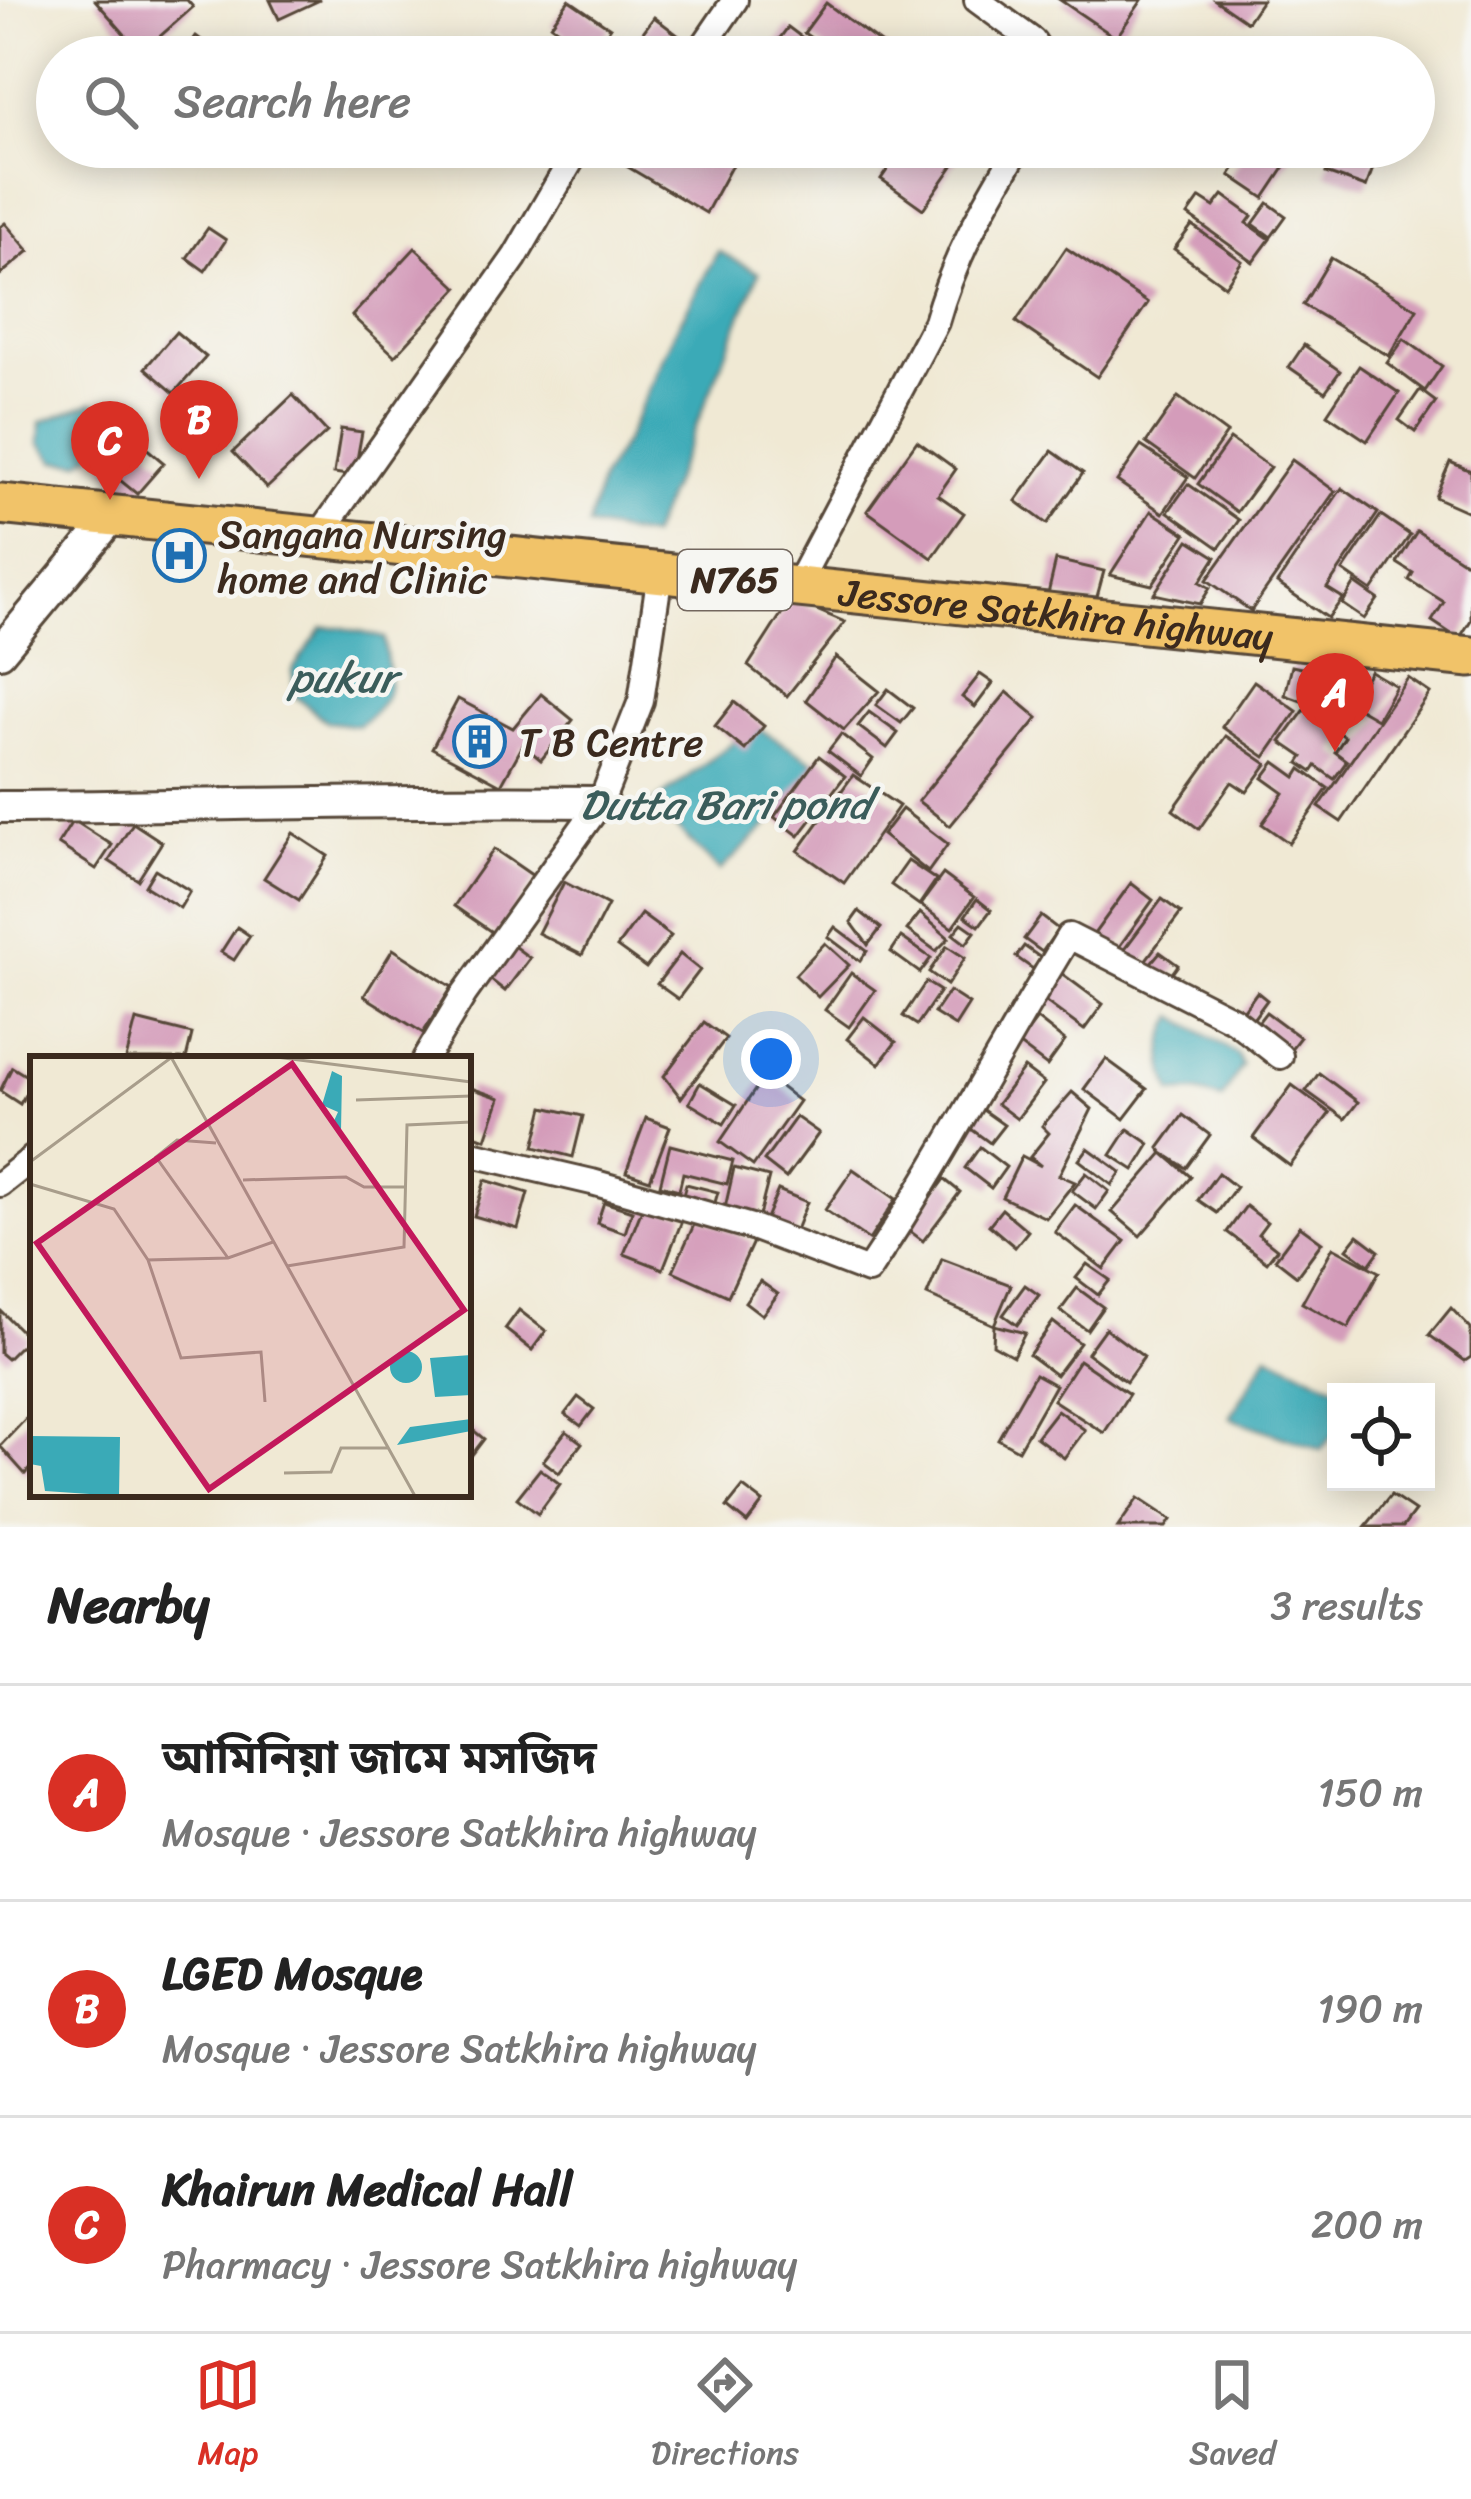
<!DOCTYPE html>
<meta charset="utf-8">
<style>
:root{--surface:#fff;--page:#f2f2f2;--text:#222;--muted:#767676;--line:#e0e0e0;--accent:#d93025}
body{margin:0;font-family:Sriracha,"Noto Sans Bengali",sans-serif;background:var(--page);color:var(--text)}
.controls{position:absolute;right:36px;bottom:36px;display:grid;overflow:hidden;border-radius:0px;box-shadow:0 6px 30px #0003}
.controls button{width:108px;height:108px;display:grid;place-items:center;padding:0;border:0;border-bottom:3px solid var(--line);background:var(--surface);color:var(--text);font:60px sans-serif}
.you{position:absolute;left:771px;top:1059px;width:42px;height:42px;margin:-30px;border:9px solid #fff;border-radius:50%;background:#1a73e8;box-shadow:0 0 0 18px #1a73e833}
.badge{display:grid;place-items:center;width:78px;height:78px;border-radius:50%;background:var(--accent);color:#fff;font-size:39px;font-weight:700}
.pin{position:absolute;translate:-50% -99px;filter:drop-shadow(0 3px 6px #0008)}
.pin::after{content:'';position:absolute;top:63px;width:42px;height:36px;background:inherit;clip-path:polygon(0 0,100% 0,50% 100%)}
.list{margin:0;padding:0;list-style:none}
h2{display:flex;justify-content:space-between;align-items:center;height:156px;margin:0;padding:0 48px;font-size:51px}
h2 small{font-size:39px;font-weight:400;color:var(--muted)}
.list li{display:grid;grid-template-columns:78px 1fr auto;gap:36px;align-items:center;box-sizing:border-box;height:216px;padding:0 48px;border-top:3px solid var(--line)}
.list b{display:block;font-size:45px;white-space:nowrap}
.list p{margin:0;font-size:39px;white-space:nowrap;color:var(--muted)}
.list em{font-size:39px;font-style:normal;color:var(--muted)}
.icon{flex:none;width:66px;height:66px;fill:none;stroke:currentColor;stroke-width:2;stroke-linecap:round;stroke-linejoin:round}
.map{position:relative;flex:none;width:1471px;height:1527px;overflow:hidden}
.search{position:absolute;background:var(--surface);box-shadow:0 6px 30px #0003;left:36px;right:36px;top:36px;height:132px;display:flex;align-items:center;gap:30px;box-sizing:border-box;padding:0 42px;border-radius:66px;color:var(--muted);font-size:45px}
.sheet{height:804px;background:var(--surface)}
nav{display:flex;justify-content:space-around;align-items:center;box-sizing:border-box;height:168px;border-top:3px solid var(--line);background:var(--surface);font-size:33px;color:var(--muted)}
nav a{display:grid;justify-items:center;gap:6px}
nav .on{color:var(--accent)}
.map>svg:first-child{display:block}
</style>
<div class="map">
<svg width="1471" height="1527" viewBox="0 0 1471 1527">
<rect width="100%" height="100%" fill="#f6f6f2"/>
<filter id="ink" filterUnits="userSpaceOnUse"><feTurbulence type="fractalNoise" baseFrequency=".00833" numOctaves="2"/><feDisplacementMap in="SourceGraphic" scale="24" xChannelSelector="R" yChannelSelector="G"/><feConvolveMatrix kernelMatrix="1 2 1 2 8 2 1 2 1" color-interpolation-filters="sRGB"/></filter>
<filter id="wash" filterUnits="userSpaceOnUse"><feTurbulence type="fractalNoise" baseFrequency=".004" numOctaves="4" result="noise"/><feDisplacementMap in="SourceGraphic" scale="48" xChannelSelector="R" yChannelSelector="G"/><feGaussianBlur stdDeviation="2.7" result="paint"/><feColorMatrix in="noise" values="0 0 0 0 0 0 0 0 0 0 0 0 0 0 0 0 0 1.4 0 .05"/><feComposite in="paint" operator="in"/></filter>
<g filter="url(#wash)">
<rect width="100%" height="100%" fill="#f0e9d4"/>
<g fill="#3aaab7" stroke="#3a6a6a" stroke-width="3">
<path d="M718 251 759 273 650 537 588 526 601 479 627 437 674 333Z"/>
<path d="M93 402 107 409 115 427 101 447 80 462 55 461 40 443 41 422Z"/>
<path d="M339 627 384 638C389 683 398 697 358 726L327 722 295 696 292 671 322 628Z"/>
<path d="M754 726 826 769 720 871 652 804Z"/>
<path d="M1175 1016 1237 1054 1242 1065 1222 1099 1196 1092 1172 1093C1161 1063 1158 1045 1175 1016Z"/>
<path d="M1268 1354 1348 1392H1336V1431L1321 1450 1230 1418Z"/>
</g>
<g id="blocks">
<g fill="#d49cba">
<path d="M95 0H187L193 7 141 53Z"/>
<path d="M270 0H320L279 19Z"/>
<path d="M569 0 610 28 592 54 551 25Z"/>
<path d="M1060 0H1142L1116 38Z"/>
<path d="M1215 0H1262L1247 22Z"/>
<path d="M826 3 899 57H838L804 33Z"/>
<path d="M654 17 683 39 670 57H654L635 43Z"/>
<path d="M788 27 816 48 809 57H766Z"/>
<path d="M196 36 224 57H181Z"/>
<path d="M594 147H705L733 163 706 213Z"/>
<path d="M903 147H966L923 209 881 179Z"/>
<path d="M1249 147H1284L1294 153 1264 198 1230 175Z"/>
<path d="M1335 147 1380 149 1366 187 1326 173Z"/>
<path d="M1223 195 1252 216 1247 223 1270 239 1253 262 1188 215 1200 198 1214 207Z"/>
<path d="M1268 203 1286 216 1271 237 1253 224Z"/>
<path d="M5 223 29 251 0 275V227Z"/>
<path d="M1192 225 1242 261 1225 286 1174 249Z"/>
<path d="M208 228 226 240 205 271 187 258Z"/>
<path d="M415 248 458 288 395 356 352 316Z"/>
<path d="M1066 248 1148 303 1097 377 1016 322Z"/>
<path d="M1331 258 1417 309 1389 356 1303 305Z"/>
<path d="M176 332 206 357 174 393 145 368Z"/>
<path d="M1404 339 1442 366 1425 391 1387 363Z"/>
<path d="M1304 345 1340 371 1325 392 1289 367Z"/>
<path d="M1359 366 1399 393 1367 441 1327 414Z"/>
<path d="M1420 390 1436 402 1415 432 1399 420Z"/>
<path d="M293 395 327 432 267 488 233 452Z"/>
<path d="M1178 397 1227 433 1195 478 1146 443Z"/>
<path d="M341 429 362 432 354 476 334 473Z"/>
<path d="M132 436 164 463 137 494 105 468Z"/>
<path d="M1230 439 1270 467 1237 512 1198 484Z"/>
<path d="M917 441 956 469 938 495 964 513 932 558 867 511Z"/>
<path d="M1141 446 1188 477 1163 513 1117 481Z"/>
<path d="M1052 451 1083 473 1047 524 1016 501Z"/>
<path d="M1292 460 1335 491 1251 611 1207 580Z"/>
<path d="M1450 462 1471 471V513L1435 497Z"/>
<path d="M1188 484 1239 520 1219 548 1168 512Z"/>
<path d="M1342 488 1378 513 1327 588 1343 598 1328 618 1277 583Z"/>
<path d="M1151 511 1186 534 1152 585 1110 575Z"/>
<path d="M1381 515 1410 535 1372 591 1343 571Z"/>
<path d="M1417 531 1471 566V620L1459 639 1432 621 1444 602 1409 580 1413 573 1397 563Z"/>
<path d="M1189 540 1216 557 1200 582 1210 588 1200 604 1154 594Z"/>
<path d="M1056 560 1104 571 1095 604 1048 594Z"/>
<path d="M1355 583 1378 599 1364 619 1342 604Z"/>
<path d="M791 599 845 622 787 696 748 666Z"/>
<path d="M836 657 879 691 844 730 806 700Z"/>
<path d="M1292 666 1353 679 1337 714 1285 695Z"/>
<path d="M1370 671 1396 686 1377 719 1351 704Z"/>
<path d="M980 674 993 683 975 707 962 697Z"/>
<path d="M1408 678 1430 693 1341 822 1319 807Z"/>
<path d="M1254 681 1297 711 1265 757 1222 727Z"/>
<path d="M888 689 913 708 901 723 876 705Z"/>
<path d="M1007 692 1038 718 950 826 918 801Z"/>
<path d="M541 694 573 720 541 760 523 745 501 785 432 748 458 699 513 728Z"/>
<path d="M734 702 764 726 745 750 715 726Z"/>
<path d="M1306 708 1345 737 1335 752 1347 761 1334 779 1316 766 1312 772 1299 763 1303 757 1281 742Z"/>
<path d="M869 712 898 733 887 748 858 726Z"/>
<path d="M841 734 873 759 861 776 828 751Z"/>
<path d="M1226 736 1267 764 1247 792 1232 782 1199 829 1173 810Z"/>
<path d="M819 756 845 776 799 836 774 817Z"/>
<path d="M1275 762 1296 777 1301 769 1328 788 1289 843 1262 824 1284 793 1263 778Z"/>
<path d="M853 775 899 806 844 883 798 851Z"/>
<path d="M902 809 948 844 928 872 882 835Z"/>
<path d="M73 820 112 845 96 869 58 844Z"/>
<path d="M133 823 162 842 138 880 109 861Z"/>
<path d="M293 833 328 856 299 900 264 878Z"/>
<path d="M494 849 536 878 496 935 454 906Z"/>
<path d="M908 861 936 880 919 905 891 885Z"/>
<path d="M155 869 190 891 180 908 145 886Z"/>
<path d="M943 874 974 897 952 928 920 905Z"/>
<path d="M564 882 608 905 582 955 538 933Z"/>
<path d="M1131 883 1153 900 1116 951 1094 934Z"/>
<path d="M977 899 991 910 979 926 965 916Z"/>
<path d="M1162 899 1181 913 1142 965 1123 951Z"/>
<path d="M859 911 881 928 868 945 851 922Z"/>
<path d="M920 913 949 938 936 951 907 930Z"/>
<path d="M641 914 671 936 646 968 617 947Z"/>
<path d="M1041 916 1058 929 1042 952 1024 939Z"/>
<path d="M962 923 975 932 966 944 953 934Z"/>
<path d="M237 927 250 936 234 960 221 952Z"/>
<path d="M835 927 867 951 860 961 828 937Z"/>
<path d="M901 937 931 958 920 973 891 952Z"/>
<path d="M825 943 849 965 818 997 795 975Z"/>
<path d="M511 944 530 958 505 991 486 976Z"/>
<path d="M947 946 965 958 947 985 929 972Z"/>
<path d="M1024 946 1041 958 1033 969 1016 957Z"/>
<path d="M393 949 452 987 423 1033 364 996Z"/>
<path d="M1160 952 1178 965 1168 979 1149 965Z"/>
<path d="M680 954 700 970 678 999 657 984Z"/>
<path d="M1057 970 1103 1004 1084 1030 1038 996Z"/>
<path d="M851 973 875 990 849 1027 825 1010Z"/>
<path d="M926 982 940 991 917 1025 903 1016Z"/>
<path d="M949 991 969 1004 955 1026 934 1013Z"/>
<path d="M1257 992 1267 1000 1251 1022 1241 1014Z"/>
<path d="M1266 1012 1300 1037 1290 1050 1256 1025Z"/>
<path d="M864 1017 896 1042 879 1064 847 1039Z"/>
<path d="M1037 1019 1065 1041 1047 1066 1018 1044Z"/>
<path d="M136 1020 192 1034 186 1059H126Z"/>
<path d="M704 1022 726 1038 681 1098 664 1076Z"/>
<path d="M1106 1059 1147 1089 1124 1119 1084 1089Z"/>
<path d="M12 1067 33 1080 20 1104 0 1091Z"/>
<path d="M1024 1068 1044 1083 1017 1119 997 1104Z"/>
<path d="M1319 1073 1358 1102 1345 1119 1306 1091Z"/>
<path d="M765 1075 799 1101 753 1166 720 1142Z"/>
<path d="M700 1083 736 1105 724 1124 689 1103Z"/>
<path d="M1292 1085 1330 1113 1290 1166 1253 1138Z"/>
<path d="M468 1087 500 1098 486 1139 468 1133Z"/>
<path d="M1072 1092 1092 1109 1059 1175 1075 1182 1046 1218 1002 1197 1022 1156 1041 1166 1030 1157 1049 1133 1042 1126Z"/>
<path d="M544 1107 583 1116 573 1157 534 1147Z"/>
<path d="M980 1108 1004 1125 990 1143 967 1126Z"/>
<path d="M1183 1115 1210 1135 1186 1168 1163 1153 1191 1177 1140 1236 1112 1212 1163 1153 1159 1148Z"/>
<path d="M796 1117 819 1133 786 1178 764 1161Z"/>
<path d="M646 1118 670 1127 650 1180 626 1172Z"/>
<path d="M1128 1129 1150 1144 1134 1170 1111 1155Z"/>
<path d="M670 1145 733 1161 727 1184 683 1173 679 1190 660 1185Z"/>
<path d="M980 1147 1006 1167 991 1188 965 1168Z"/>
<path d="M1088 1148 1121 1172 1112 1185 1079 1160Z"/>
<path d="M734 1168 769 1177 759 1216 725 1208Z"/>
<path d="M853 1169 896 1199 869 1240 825 1210Z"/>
<path d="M1086 1173 1109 1191 1096 1209 1072 1191Z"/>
<path d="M1218 1173 1236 1187 1217 1213 1198 1200Z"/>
<path d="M944 1179 960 1192 923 1241 907 1229Z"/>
<path d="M485 1180 528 1193 518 1229 474 1216Z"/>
<path d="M686 1184 718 1192 714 1206 682 1198Z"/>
<path d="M778 1190 807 1202 794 1235 764 1223Z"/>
<path d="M604 1202 632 1211 625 1233 597 1223Z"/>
<path d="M1075 1205 1125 1241 1104 1269 1055 1232Z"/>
<path d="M1246 1206 1267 1222 1258 1234 1277 1249 1267 1262 1227 1232Z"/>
<path d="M643 1207 685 1213 663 1269 624 1254Z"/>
<path d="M1002 1209 1028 1231 1015 1247 989 1225Z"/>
<path d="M698 1216 753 1242 728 1296 673 1271Z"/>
<path d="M1300 1226 1322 1242 1297 1276 1275 1259Z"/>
<path d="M1358 1235 1379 1251 1369 1265 1347 1249Z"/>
<path d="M1333 1247 1379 1272 1348 1328 1302 1303Z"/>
<path d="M942 1259 1011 1285 994 1325 927 1295Z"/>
<path d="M1087 1264 1110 1280 1098 1295 1076 1278Z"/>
<path d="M760 1281 778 1294 762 1315 745 1302Z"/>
<path d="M1025 1285 1039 1295 1017 1325 1003 1315Z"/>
<path d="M1077 1288 1103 1307 1087 1330 1060 1311Z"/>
<path d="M1451 1308 1471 1329V1357L1465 1361 1429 1335Z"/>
<path d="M0 1310 28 1338 7 1359 0 1353Z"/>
<path d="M519 1310 546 1331 532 1350 505 1329Z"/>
<path d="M1053 1322 1080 1343 1056 1375 1029 1355Z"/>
<path d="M994 1325 1025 1333 1013 1356 993 1345Z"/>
<path d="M1105 1328 1144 1357 1126 1382 1087 1353Z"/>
<path d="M1079 1360 1129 1394 1104 1433 1053 1400Z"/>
<path d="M1035 1374 1055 1385 1018 1450 998 1439Z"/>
<path d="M578 1397 594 1409 581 1426 565 1414Z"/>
<path d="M1057 1410 1085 1430 1064 1458 1036 1437Z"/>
<path d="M33 1411V1465L25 1474 0 1446Z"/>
<path d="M468 1426 484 1439 468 1460Z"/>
<path d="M566 1431 582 1443 559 1473 543 1461Z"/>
<path d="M540 1469 560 1484 538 1514 517 1498Z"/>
<path d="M743 1487 763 1502 747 1523 727 1507Z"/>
<path d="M1391 1495 1415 1511 1403 1527H1365Z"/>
<path d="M1138 1498 1171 1520 1166 1527H1118Z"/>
</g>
</g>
</g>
<g filter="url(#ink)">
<use href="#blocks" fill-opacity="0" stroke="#564739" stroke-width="3"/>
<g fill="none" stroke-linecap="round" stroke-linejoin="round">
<defs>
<g id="minor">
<path d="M977 0 1033 41 1043 57"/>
<path d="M696 57 735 0"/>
<path d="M318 537 515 257 579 147"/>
<path d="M796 587 936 322C954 258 984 204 1019 147"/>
<path d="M425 1059 464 994 601 802 641 701 660 573"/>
<path d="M468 1153 592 1182 755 1228 868 1271C940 1163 1001 1047 1069 936L1234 1020 1280 1056"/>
<path d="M0 1184 33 1158"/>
</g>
<g id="tertiary">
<path d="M0 652 113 516"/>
<path d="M0 807C200 806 400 799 601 802"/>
</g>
<g id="trunk">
<path id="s1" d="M0 504 1471 657"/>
</g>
</defs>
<use href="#minor" stroke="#564739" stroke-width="30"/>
<use href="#tertiary" stroke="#564739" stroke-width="36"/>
<use href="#trunk" stroke="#564739" stroke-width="45"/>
<use href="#minor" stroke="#fff" stroke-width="24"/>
<use href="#tertiary" stroke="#fff" stroke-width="30"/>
<use href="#trunk" stroke="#f1c369" stroke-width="39"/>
</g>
</g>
<defs>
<symbol id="hospital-ring" viewBox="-11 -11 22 22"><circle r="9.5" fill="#f6f6f2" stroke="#1f6fb2" stroke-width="1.5"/><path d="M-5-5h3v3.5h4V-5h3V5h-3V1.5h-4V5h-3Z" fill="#1f6fb2"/></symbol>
<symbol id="building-ring" viewBox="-11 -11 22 22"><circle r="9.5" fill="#f6f6f2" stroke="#1f6fb2" stroke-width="1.5"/><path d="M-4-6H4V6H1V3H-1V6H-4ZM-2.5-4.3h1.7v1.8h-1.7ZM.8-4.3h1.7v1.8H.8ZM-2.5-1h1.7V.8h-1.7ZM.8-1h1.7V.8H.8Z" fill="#1f6fb2"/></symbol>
</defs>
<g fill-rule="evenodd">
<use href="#hospital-ring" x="150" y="526" width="59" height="59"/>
<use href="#building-ring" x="450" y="712" width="59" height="59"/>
</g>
<g text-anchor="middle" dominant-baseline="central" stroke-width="9" stroke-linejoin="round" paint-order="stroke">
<rect fill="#f6f6f2" stroke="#73675e" stroke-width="3" x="678" y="550" width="114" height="60" rx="9"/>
<g font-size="36" font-weight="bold" fill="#3b2a1e">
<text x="735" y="580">N765</text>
</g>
<g font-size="39" fill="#3b2a1e" stroke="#f6f6f2" text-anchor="start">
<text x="218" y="534">Sangana Nursing<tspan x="218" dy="45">home and Clinic</tspan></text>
<text x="519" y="742">T B Centre</text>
</g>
<g font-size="39" fill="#3b2a1e" stroke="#f6f6f2">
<text stroke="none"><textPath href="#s1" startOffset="1062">Jessore Satkhira highway</textPath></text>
</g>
<g font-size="42" font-style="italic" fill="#3b5d5b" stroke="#f6f6f2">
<text x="343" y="678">pukur</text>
<text x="725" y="805">Dutta Bari pond</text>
</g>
</g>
<g transform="translate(30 1056)">
<rect width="441" height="441" fill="#f0e9d4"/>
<path d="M302 15 312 20 311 75 303 67 308 56 292 49ZM360 311a16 16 0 1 1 32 0a16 16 0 1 1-32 0ZM441 299V339L405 341 400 302ZM441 363V375L367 389 380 371ZM0 380 90 381 89 440 15 435 11 410 0 408Z" fill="#3aaab7"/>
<path fill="none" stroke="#a89d8b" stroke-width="3" d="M141 1 385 440M246 1 441 26M326 44 441 40M186 87 147 84 126 101 198 202M0 106 142 1M213 124 316 121 334 131H375M0 128 84 153 118 204M257 210 374 191 377 69 441 66M235 346 231 296 151 302 118 204 198 202 243 186M254 417 301 416 311 392H358"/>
<path fill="#c2185b" fill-opacity="0.15" stroke="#c2185b" stroke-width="6" d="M262 8 434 254 179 433 7 187Z"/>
<rect width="441" height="441" fill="none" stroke="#3b2a1e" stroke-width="6"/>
</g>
</svg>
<div class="controls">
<button><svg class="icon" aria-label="locate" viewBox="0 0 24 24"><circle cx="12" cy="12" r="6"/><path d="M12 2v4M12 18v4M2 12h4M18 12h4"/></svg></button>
</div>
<div class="you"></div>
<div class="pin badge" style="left:1335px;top:752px">A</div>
<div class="pin badge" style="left:199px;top:479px">B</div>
<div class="pin badge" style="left:110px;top:500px">C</div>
<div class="search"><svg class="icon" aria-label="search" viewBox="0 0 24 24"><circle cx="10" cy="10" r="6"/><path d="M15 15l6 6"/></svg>Search here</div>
</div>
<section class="sheet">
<h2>Nearby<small>3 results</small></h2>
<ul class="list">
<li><span class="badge">A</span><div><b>আমিনিয়া জামে মসজিদ</b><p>Mosque · Jessore Satkhira highway</p></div><em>150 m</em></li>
<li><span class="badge">B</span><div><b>LGED Mosque</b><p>Mosque · Jessore Satkhira highway</p></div><em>190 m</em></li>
<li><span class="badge">C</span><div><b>Khairun Medical Hall</b><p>Pharmacy · Jessore Satkhira highway</p></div><em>200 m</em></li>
</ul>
</section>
<nav>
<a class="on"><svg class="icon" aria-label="map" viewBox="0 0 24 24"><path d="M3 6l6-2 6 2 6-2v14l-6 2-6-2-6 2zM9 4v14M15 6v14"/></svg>Map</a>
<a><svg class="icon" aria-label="directions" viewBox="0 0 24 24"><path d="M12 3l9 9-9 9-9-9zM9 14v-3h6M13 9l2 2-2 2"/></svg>Directions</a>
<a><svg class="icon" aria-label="saved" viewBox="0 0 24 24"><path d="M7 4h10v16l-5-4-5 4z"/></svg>Saved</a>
</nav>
